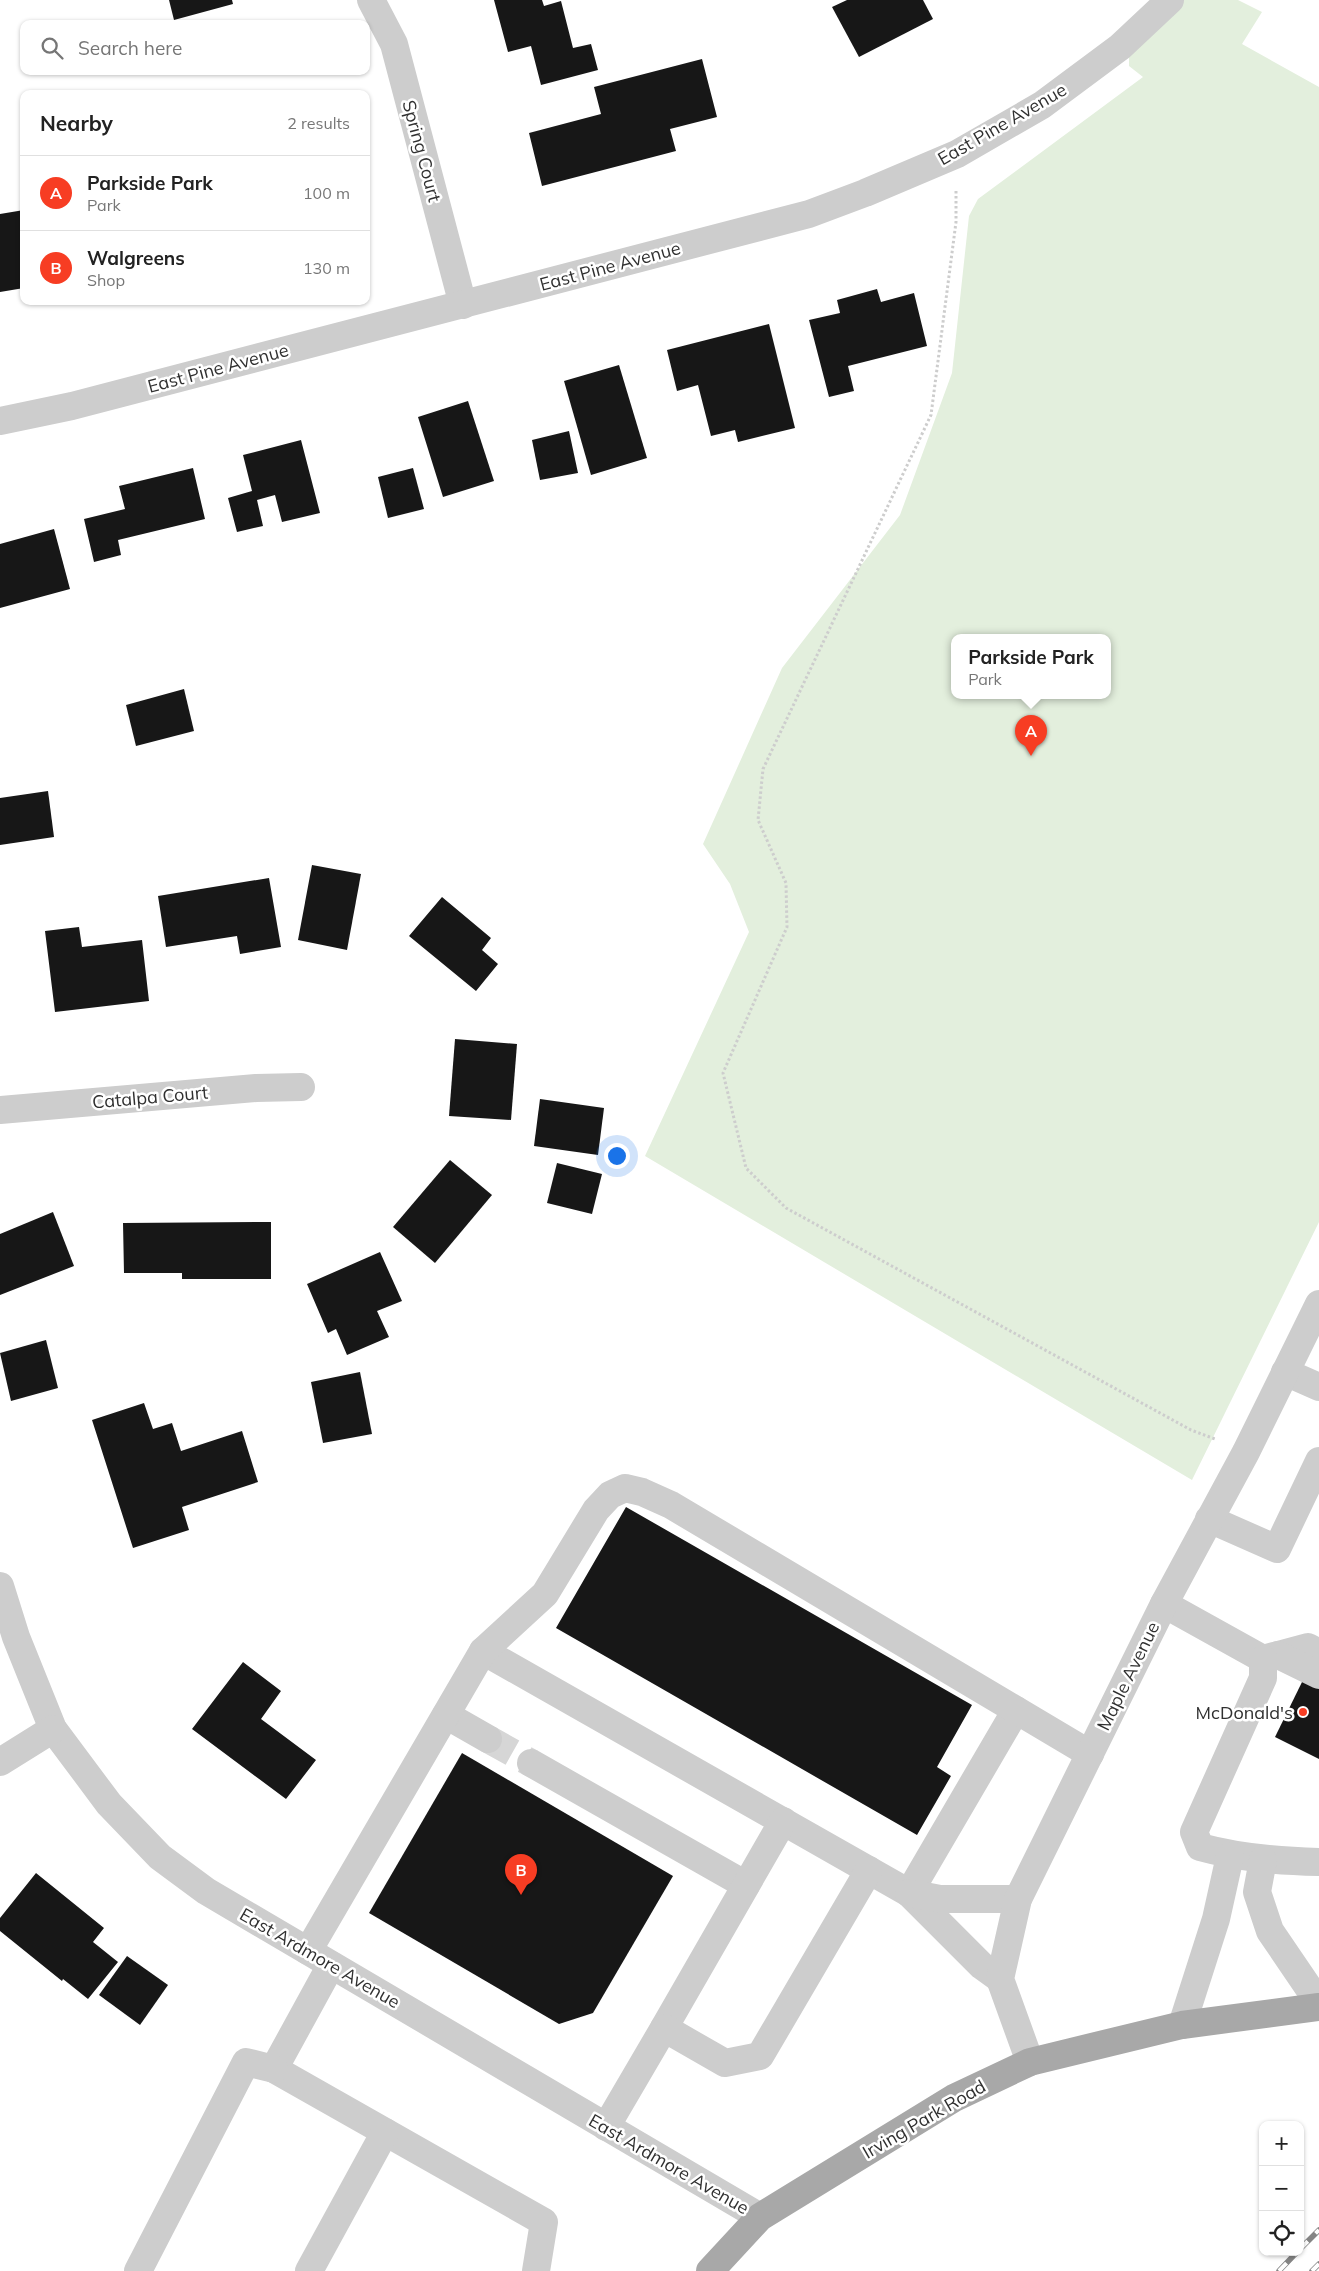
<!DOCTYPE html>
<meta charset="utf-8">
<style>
:root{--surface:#fff;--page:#f2f2f2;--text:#222;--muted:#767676;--line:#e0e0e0;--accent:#f73d23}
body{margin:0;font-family:Mulish,sans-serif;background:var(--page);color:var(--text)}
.controls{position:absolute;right:15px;bottom:15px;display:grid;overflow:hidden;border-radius:10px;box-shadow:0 1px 4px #0004}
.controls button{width:45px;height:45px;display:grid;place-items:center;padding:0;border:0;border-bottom:1px solid var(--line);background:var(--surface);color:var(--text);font:25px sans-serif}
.you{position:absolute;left:616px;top:1155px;width:18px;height:18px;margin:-12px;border:4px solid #fff;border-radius:50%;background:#1a73e8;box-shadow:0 0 0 8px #1a73e833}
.badge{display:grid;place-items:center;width:32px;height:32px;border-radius:50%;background:var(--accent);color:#fff;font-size:16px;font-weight:700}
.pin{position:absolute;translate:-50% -41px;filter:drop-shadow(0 1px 2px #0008)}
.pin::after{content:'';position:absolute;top:26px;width:18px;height:15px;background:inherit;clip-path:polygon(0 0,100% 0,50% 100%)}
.popup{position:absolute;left:951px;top:634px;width:160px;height:65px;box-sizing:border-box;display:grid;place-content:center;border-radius:10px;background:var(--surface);filter:drop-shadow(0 1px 4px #0005);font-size:16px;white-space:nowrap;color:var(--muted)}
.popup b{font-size:19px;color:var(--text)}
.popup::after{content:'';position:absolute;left:50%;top:100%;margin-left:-10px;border:10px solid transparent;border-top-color:var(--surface)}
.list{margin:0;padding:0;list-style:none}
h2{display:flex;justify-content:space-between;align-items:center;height:65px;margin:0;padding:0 20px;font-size:21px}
h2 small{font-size:16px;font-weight:400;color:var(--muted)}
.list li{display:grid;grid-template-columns:32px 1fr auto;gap:15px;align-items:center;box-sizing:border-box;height:75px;padding:0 20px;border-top:1px solid var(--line)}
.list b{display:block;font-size:19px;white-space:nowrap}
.list p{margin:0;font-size:16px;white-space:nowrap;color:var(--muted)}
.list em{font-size:16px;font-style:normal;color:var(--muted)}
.icon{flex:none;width:28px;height:28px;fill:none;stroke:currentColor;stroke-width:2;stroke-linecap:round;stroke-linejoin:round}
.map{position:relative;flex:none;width:1319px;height:2271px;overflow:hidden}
.search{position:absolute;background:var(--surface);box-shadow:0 1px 4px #0004;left:20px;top:20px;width:350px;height:55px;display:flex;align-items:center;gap:12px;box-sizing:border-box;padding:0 18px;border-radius:10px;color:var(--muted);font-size:19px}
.panel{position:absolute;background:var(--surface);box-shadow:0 1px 4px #0004;left:20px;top:90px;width:350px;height:215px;border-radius:10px}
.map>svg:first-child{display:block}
</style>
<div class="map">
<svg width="1319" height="2271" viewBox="0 0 1319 2271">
<rect width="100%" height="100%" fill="#fff"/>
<path fill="#e3efdd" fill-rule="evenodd" d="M1182 0H1238L1262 12 1242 44 1319 87V1222L1192 1480 645 1156 749 932 730 884 703 844 782 668 900 515 952 373 969 216 978 199 1143 77 1129 66V50ZM955 637H1107V695H955Z"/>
<g fill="#171717">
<path d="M169 0H232L233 4 174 20Z"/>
<path d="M494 0H542L544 6 561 1 573 48 591 44 598 70 541 85 531 46 508 52Z"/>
<path d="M847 0H923L933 19 859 57 832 7Z"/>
<path d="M702 59 717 117 670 129 676 151 542 186 529 133 601 114 594 87Z"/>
<path d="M24 210V288L0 292V214Z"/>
<path d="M877 289 881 302 914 293 927 346 848 366 854 391 829 397 809 320 840 313 837 300Z"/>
<path d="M769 324 795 428 738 442 735 430 711 436 698 385 677 391 667 350Z"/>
<path d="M619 365 647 458 591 475 564 381Z"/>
<path d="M468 401 494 481 443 497 418 417Z"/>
<path d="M569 431 578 473 540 480 532 440Z"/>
<path d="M301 440 320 513 282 522 275 495 257 500 263 526 237 532 228 498 252 491 243 455Z"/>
<path d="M193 468 205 519 118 540 121 555 94 562 84 519 125 509 119 486Z"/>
<path d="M413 468 424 509 388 518 378 477Z"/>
<path d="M54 529 70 589 0 608V544Z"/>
<path d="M184 689 194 731 136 746 126 705Z"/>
<path d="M48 791 54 837 0 845V798Z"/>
<path d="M312 865 361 874 347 950 298 940Z"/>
<path d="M269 878 281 947 240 954 237 936 166 947 158 896Z"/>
<path d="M442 897 491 938 482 950 498 964 476 991 409 936Z"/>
<path d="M79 927 82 947 142 940 149 1001 55 1012 45 931Z"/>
<path d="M455 1039 517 1044 511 1120 449 1116Z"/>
<path d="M540 1099 604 1108 598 1155 534 1146Z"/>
<path d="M450 1160 492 1195 435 1263 393 1227Z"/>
<path d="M557 1163 602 1174 592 1214 547 1203Z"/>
<path d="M53 1212 74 1266 0 1295V1234Z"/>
<path d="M271 1222V1279H182V1273H124L123 1223Z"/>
<path d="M380 1252 402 1301 377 1311 389 1337 347 1355 336 1329 328 1333 307 1284Z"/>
<path d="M46 1340 58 1388 11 1401 0 1353Z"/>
<path d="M360 1372 372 1434 323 1443 311 1382Z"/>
<path d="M144 1403 153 1429 172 1423 181 1451 242 1431 258 1482 182 1507 189 1530 133 1548 92 1420Z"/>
<path d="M626 1507 972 1705 937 1767 951 1776 917 1835 556 1628Z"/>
<path d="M243 1662 281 1691 261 1719 316 1760 286 1799 192 1729Z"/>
<path d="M1303 1680 1319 1688V1759L1275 1737Z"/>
<path d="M462 1753 673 1876 593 2013 559 2024 369 1913Z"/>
<path d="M36 1873 104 1928 93 1942 118 1962 88 1999 63 1979 62 1981 0 1931V1918Z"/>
<path d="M127 1956 168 1985 140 2025 99 1995Z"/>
</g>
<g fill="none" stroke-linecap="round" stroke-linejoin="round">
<path stroke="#d6d6d6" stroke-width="28" stroke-dasharray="28 14" stroke-linecap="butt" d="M488 1739 531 1763"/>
<path stroke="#cdcdcd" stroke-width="3" stroke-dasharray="2.5 2.5" stroke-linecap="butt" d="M956 191V222L931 415 763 769 758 820 786 883 787 927 723 1073 746 1168 786 1208 1191 1430 1215 1439"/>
<g stroke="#cdcdcd" stroke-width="28">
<path d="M371 0 394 44 463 305"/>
<path d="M0 421 72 406 809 214 865 193 957 154 1042 105 1120 47 1170 0"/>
<path d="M0 1110 256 1088 301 1087"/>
<path d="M1285 1372 1319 1387"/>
<path d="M1209 1519 1277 1549 1319 1461"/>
<path d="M0 1586 16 1637 53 1729 109 1804 160 1857 206 1891 760 2217"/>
<path d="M1164 1604 1263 1659 1308 1647 1319 1653"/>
<path d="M483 1651 909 1893 1016 1710"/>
<path d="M1278 1655 1319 1675"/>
<path d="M1263 1659V1678L1194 1832 1200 1847C1240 1858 1278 1861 1319 1862"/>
<path d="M446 1715 488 1739"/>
<path d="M0 1762 53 1729"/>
<path d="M531 1763 746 1885"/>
<path d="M1263 1860 1257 1892 1270 1931 1319 2003"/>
<path d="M909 1893 982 1966 1000 1979"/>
<path d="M909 1893 940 1899H1018"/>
<path d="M308 1951 483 1651 545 1594 596 1510 610 1495 625 1488 642 1492 671 1505 1090 1754"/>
<path d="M331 1965 274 2069 544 2222 536 2271"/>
<path d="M1182 2025 1216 1919 1230 1856"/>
<path d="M664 2028 783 1821"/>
<path d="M1030 2062 1000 1979 1018 1899 1164 1604 1246 1452 1319 1304"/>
<path d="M606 2127 664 2028 725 2063 760 2056 869 1870"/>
<path d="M138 2271 246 2062 274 2069"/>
<path d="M309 2271 385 2132"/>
</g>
<path stroke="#a8a8a8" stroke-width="28" d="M710 2271 760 2217 954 2098 1030 2062 1182 2025 1319 2007"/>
<defs>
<g id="rail">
<path d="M1300 2249 1319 2230"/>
<path d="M1279 2271 1297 2252"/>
<path d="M1312 2271 1319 2264"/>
</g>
</defs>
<use href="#rail" stroke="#858585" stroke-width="5.5"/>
<use href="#rail" stroke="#fff" stroke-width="4" stroke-dasharray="11" stroke-linecap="butt"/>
</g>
<circle fill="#f73d23" stroke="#fff" stroke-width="2" cx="1303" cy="1712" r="5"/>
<g text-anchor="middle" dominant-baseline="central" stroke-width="5" stroke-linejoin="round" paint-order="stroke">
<g font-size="18" fill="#303030" stroke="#fff">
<text transform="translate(1002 124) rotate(-30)">East Pine Avenue</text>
<text transform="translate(422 151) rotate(75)">Spring Court</text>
<text transform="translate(610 266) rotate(-15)">East Pine Avenue</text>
<text transform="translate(218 368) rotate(-15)">East Pine Avenue</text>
<text transform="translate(150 1097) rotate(-5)">Catalpa Court</text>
<text transform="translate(1128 1676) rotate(-64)">Maple Avenue</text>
<text transform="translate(320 1958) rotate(30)">East Ardmore Avenue</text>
<text transform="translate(924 2119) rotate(-30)">Irving Park Road</text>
<text transform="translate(669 2164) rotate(30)">East Ardmore Avenue</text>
</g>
<g font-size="18" fill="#303030" stroke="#fff" text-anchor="end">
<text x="1293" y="1712">McDonald's</text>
</g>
</g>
</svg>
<div class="controls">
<button>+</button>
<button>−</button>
<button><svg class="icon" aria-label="locate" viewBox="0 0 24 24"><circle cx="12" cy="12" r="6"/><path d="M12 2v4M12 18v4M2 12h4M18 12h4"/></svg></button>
</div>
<div class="you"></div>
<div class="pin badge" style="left:1031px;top:756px">A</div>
<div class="popup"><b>Parkside Park</b>Park</div>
<div class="pin badge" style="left:521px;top:1895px">B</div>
<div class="search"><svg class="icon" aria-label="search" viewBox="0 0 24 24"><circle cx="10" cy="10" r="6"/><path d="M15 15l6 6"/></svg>Search here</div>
<section class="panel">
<h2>Nearby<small>2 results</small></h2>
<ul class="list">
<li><span class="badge">A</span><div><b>Parkside Park</b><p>Park</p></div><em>100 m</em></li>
<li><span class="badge">B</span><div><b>Walgreens</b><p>Shop</p></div><em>130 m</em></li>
</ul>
</section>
</div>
